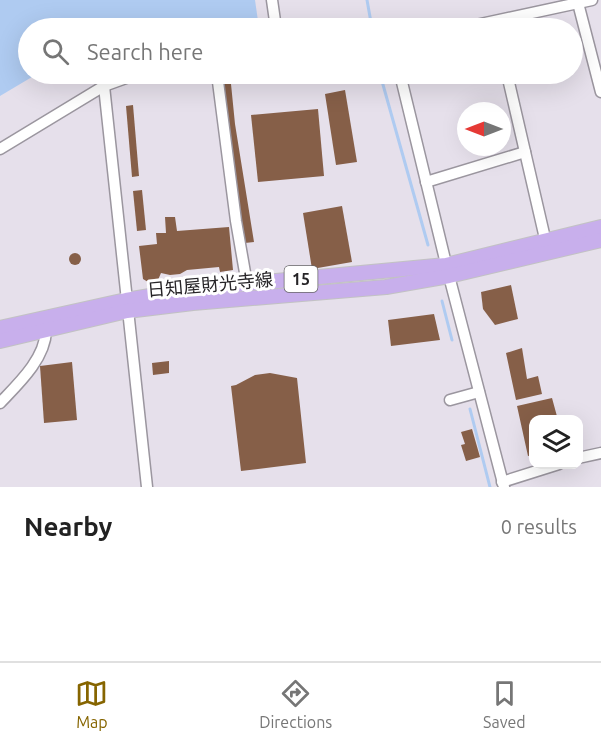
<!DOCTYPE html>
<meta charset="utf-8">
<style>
:root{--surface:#fff;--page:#f6f6f6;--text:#222;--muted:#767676;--line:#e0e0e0;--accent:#866500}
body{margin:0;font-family:Ubuntu,"Noto Sans JP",sans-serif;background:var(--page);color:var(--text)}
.controls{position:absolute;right:18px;bottom:18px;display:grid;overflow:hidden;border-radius:12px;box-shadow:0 6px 24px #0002}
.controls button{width:54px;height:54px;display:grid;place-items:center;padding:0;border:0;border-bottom:2px solid var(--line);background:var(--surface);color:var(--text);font:30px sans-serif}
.compass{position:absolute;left:457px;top:102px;width:54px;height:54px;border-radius:50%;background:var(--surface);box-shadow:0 6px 24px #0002;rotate:270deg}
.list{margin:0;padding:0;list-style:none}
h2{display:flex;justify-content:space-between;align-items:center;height:78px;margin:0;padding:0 24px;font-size:26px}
h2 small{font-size:20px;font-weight:400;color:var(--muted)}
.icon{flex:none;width:33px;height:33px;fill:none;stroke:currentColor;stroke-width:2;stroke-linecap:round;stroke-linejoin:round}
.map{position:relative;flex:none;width:601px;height:487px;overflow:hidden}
.search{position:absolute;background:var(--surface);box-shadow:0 6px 24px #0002;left:18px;right:18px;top:18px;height:66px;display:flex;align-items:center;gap:15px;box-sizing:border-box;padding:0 21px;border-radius:33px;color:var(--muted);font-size:22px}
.sheet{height:174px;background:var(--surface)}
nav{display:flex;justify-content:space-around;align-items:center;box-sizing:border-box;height:84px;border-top:2px solid var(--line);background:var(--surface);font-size:16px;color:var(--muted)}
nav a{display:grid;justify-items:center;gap:3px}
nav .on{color:var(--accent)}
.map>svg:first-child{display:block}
</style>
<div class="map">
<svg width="601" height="487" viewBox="0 0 601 487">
<rect width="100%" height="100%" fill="#e6e0eb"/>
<path fill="#afcbf1" d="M0 0H255L259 28H28V74H37L0 96Z"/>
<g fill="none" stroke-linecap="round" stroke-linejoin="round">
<g stroke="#afcbf1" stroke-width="3">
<path d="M367 0 372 28"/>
<path d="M380 74 428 245"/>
<path d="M442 301 452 340"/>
<path d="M470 409 490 487"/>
</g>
</g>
<g fill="#865f48">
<path d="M223 84H231L235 124 254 242 245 243 226 125Z"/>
<path d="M345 90 357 162 336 165 325 94Z"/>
<path d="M133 105 139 176 132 177 126 106Z"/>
<path d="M318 109 324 176 258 182 251 115Z"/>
<path d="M142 190 146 230 137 231 133 191Z"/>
<path d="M342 206 352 262 312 269 303 213Z"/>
<path d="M165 217H175L177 231 229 227 233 270 220 272 219 267 187 270 180 274 170 275 161 273 158 280 153 282H148L143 279 139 246 157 244 156 233H166Z"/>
<circle cx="75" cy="259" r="6"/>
<path d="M511 285 518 319 495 325 483 309 481 292Z"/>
<path d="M434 314 440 340 391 346 388 320Z"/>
<path d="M522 348 527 379 538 376 542 394 516 400 506 353Z"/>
<path d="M169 361V373L153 375 152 363Z"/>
<path d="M72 362 77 420 44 423 40 366Z"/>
<path d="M270 373 297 378 306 463 241 471 231 386 236 385 255 375Z"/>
<path d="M552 398 558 420H534V455L528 456 517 406Z"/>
<path d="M472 429 480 457 466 461 461 445 465 444 461 432Z"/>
</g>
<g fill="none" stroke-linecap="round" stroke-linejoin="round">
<defs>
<g id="minor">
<path d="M272 0 276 28"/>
<path d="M578 3 601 92"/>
<path d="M462 28 592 0"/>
<path d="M217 74 236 221 247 284"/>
<path d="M400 74 449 276 504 487"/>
<path d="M507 74 547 247"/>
<path d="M104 86 147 487"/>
<path d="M0 149 104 86 129 77 157 74"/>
<path d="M426 182 525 152"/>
<path d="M450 400 479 392"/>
<path d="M0 403C18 384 45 359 46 331"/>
<path d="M578 458 601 453"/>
<path d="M502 482 559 464"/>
</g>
<g id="major">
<path d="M0 328 126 300 192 289 446 265 601 227"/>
<path d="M0 341 127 311 193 303 386 287 449 276 601 240"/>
</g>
</defs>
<use href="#minor" stroke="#9b969f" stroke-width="13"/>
<use href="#major" stroke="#c2c2c3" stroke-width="16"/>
<use href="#minor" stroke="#fff" stroke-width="10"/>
<use href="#major" stroke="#c8afec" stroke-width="14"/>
</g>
<g text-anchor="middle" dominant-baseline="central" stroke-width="6" stroke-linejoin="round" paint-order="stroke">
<rect fill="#fff" stroke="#676668" stroke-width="1.5" x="284.5" y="266" width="33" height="26" rx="4.5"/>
<g font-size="16" font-weight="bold" fill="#262427">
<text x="301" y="279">15</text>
</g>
<g font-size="18" fill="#262427" stroke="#fff">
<text transform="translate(210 284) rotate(-5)">日知屋財光寺線</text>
</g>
</g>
</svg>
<div class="controls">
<button><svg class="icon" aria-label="layers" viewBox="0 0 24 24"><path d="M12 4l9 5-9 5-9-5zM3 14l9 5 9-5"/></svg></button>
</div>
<svg class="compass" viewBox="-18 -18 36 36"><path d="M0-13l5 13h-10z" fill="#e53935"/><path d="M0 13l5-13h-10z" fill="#767676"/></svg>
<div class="search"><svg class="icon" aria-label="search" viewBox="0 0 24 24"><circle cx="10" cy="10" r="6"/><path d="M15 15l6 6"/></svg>Search here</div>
</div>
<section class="sheet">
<h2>Nearby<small>0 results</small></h2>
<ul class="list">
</ul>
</section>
<nav>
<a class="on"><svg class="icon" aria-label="map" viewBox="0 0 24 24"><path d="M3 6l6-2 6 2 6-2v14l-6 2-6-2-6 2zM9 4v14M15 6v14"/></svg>Map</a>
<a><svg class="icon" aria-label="directions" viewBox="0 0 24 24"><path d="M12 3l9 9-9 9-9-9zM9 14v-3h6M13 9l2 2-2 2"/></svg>Directions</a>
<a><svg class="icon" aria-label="saved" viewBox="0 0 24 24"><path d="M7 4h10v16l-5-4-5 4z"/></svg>Saved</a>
</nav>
